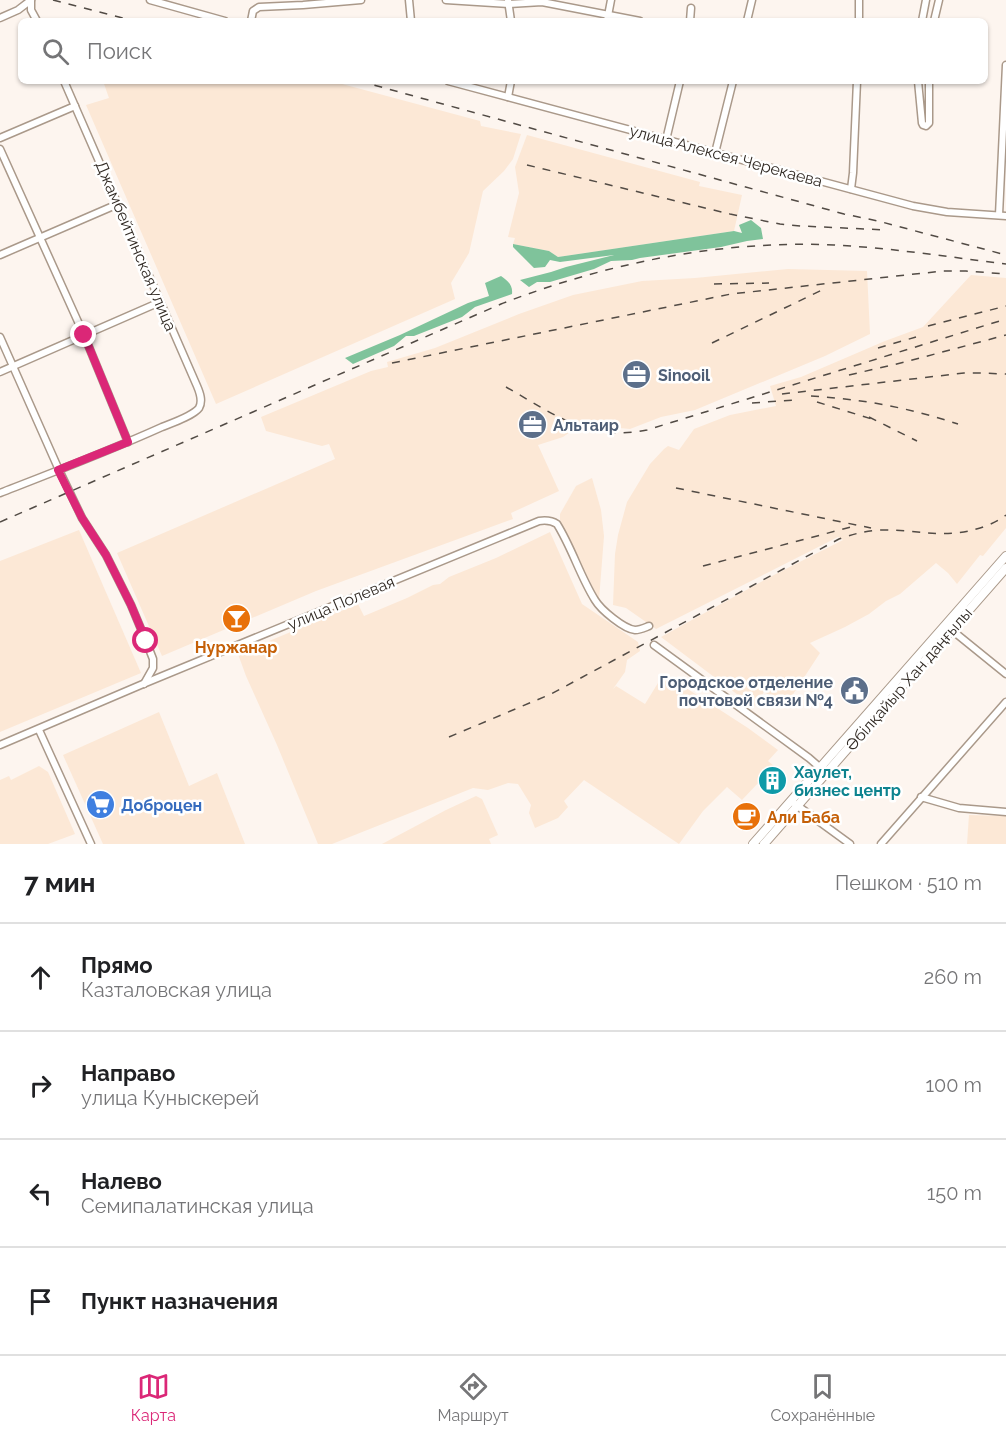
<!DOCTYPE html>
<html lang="ru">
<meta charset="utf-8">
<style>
:root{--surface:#fff;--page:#f6f6f6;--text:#202124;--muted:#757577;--line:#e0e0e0;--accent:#db2777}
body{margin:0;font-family:Raleway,sans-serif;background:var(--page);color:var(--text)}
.stop{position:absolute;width:18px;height:18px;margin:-14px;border:4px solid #db2777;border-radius:50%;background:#fff}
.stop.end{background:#db2777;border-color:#fff;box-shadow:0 2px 6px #0008}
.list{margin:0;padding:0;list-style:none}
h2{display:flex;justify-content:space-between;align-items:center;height:78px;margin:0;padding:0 24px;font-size:26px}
h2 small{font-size:20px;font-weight:400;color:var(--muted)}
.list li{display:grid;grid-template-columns:39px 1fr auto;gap:18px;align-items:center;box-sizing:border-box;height:108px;padding:0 24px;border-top:2px solid var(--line)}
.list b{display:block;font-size:22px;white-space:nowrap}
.list p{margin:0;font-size:20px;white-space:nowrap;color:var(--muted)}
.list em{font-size:20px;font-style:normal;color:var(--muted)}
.icon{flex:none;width:33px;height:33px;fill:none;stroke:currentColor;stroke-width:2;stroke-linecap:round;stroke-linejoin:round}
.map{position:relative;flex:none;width:1006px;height:844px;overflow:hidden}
.search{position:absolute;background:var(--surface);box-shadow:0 2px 4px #0004;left:18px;right:18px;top:18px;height:66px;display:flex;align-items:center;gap:15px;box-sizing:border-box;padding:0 21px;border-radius:9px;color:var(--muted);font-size:22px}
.sheet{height:510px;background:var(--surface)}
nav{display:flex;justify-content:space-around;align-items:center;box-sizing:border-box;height:84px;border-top:2px solid var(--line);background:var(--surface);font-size:16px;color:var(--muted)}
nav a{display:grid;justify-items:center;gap:3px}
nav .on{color:var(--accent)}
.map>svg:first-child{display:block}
</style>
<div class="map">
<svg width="1006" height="844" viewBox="0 0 1006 844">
<rect width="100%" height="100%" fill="#fdf5ef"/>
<g fill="#fce8d6">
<path d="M103 81H331L480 121 481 126 521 134 513 159 504 171 483 191 469 253 451 283 455 299 216 404 86 105 109 98Z"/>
<path d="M527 135 700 182 699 186 742 195 734 231 558 257 549 251 513 244 515 238 508 237 519 193 515 167Z"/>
<path d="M788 269 867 271 870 334 825 356 695 410 661 417 630 429 599 426 584 422 563 437 538 445 559 491 511 513 513 519 316 591 162 656 117 553 335 459 329 444 322 446 266 431 261 417 371 371 388 367 387 362 435 348 519 314 573 295 642 281 695 278Z"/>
<path d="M971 275 1006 278V528L983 556 980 555 957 584 948 573 936 563 900 594 886 601 869 614 845 627 810 643 820 653 786 705 764 692 754 707 661 637 768 578 843 540 838 537 656 629 626 608 613 605 615 554 618 535 627 502 650 464 664 449 668 446 679 450 694 429 730 415 776 406 770 386 801 377 885 341 923 327Z"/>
<path d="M592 478 601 510 604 536 599 600 560 520V514L576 486Z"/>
<path d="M79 530 141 673 0 732V561Z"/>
<path d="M550 532 582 604 638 642 640 651 627 660 625 672 613 689 616 686 645 704 658 683 662 686 669 677 748 728 778 750 768 761 774 766 742 800 727 787 703 811 679 844 584 780 564 801 568 807 558 818 535 828 529 813 531 805 518 784 508 783 488 790 473 788 332 844H318L277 745 246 676 238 654 358 604 364 616 407 598 433 585 440 584 449 577 496 558Z"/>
<path d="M159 712 189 786 217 773 245 844H103L63 755Z"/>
<path d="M39 766 48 772 75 834 48 844H0V780L9 776 11 780Z"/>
<path d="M476 796 482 799 498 835 489 839 491 844H382L446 810Z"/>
<path d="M969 815 1006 816V844H967Z"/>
</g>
<g fill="#7fc39b">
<path d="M751 220 761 228 763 239 747 241 721 247 640 258 632 260 611 261 594 269 550 282H537L529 287 520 280 551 272 566 267 614 255 560 262 550 260 545 267 534 268 513 247V244L549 251 558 257 734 231 742 233 739 225Z"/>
<path d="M501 276C508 281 513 285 512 294L475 307 462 317 414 336H406L394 346 353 364 345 358 400 335 468 303 489 296 485 283Z"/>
</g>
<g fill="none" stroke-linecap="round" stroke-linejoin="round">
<defs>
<g id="minor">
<path d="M31 0V10L37 21"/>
<path d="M150 0 225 21"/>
<path d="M409 0 411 21"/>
<path d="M446 0 509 4 542 2 640 21"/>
<path d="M508 0 511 21"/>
<path d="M0 18 18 10 31 0"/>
<path d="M251 21 253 11 259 7 303 5 361 0"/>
<path d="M607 21 611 0"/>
<path d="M690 21 691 8"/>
<path d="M747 21 752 0"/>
<path d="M859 21V0"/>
<path d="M922 21 926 0"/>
<path d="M934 21 939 0"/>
<path d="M448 81 913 206 947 212 1006 216"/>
<path d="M918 81 922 123 923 125 926 126 929 123V81"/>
<path d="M508 97 511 81"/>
<path d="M0 138 75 106"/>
<path d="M666 140 680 81"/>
<path d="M0 149 84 335 128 442"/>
<path d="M715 153 733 81"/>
<path d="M851 189 853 173 857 81"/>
<path d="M999 215 1006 65"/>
<path d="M0 255 118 204"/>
<path d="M0 337 59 470 82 518 106 555 131 605 146 641 153 659V668L144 684"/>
<path d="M0 372 160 302"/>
<path d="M0 493C54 472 109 451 162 427 172 423 193 416 199 408 203 401 200 393 197 386L64 81"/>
<path d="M948 627 1006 674"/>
<path d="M654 645 809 758 824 771"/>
<path d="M39 730 91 844"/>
<path d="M0 745 143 684 539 521C546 520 551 520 557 524 572 548 580 576 595 600 601 610 624 629 635 630 640 630 644 628 649 626"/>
<path d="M921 797 959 808 1006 812"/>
<path d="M791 801 850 844"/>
<path d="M881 844 1006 702"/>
</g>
<g id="major">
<path d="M753 844 1006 556"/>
<path d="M764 844 1006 568"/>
</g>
</defs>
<use href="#minor" stroke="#aa998a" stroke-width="9"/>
<use href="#major" stroke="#aa998a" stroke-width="10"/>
<use href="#minor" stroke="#fff" stroke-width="6"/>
<use href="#major" stroke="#fff" stroke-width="8"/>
<g stroke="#524b45" stroke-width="1.5" stroke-dasharray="8 8" stroke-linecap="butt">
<path d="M53 0 134 21"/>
<path d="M359 81 844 214 878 221 1006 255"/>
<path d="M527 165 730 214 780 224 801 226 886 230"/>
<path d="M714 284 769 283"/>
<path d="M928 326 1006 306"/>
<path d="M712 343 822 290"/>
<path d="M878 348 916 337"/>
<path d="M392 363 731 294 943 271H966L1006 274"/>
<path d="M849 375 905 362 1006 335"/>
<path d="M506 387C538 405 571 429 609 432 622 434 635 432 647 430L1006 319"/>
<path d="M782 394 964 373H981L1006 374"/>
<path d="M811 396C825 397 839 398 853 400 888 404 924 413 958 424"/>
<path d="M817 402 875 420"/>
<path d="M752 403 794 400"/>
<path d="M869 417 917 441"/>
<path d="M676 488 871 528"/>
<path d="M0 522 501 304C607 263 720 240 834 245 892 248 949 257 1006 264"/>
<path d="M703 566 851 527"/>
<path d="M449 737 551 694 839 539C853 534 865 531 880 530 920 529 944 541 986 526 993 523 1000 520 1006 515"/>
</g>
</g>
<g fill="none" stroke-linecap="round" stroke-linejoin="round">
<path stroke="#db2777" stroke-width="8" d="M84 335 128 442 58 470 82 518 106 555 131 605 146 641"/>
</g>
<defs>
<symbol id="office-disc" viewBox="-11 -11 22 22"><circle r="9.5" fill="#5c6f8a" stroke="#fff"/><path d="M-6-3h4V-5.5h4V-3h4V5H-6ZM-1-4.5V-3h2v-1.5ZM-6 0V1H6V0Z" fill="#fff"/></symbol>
<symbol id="bar-disc" viewBox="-11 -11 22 22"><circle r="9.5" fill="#e8710a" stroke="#fff"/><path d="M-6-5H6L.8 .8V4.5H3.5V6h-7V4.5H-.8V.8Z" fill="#fff"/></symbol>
<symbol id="civic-disc" viewBox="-11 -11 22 22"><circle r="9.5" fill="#5c6f8a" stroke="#fff"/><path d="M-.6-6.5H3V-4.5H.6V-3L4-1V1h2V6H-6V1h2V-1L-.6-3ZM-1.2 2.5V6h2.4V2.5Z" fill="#fff"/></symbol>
<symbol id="building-disc" viewBox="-11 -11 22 22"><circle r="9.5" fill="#0f9aa8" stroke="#fff"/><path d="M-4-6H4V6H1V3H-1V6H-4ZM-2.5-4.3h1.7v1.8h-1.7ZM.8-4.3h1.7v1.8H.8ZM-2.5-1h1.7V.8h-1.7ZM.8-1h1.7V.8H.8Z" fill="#fff"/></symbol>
<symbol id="supermarket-disc" viewBox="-11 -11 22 22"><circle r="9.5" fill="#3f7fe0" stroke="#fff"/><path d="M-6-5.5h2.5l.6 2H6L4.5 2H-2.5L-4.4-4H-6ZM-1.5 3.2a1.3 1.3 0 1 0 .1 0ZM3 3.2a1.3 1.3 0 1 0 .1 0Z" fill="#fff"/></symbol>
<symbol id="cafe-disc" viewBox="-11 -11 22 22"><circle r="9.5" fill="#e8710a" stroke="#fff"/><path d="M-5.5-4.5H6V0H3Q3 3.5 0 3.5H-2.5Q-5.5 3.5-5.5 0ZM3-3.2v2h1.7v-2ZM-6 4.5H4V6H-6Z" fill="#fff"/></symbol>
</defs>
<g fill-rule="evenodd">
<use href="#office-disc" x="620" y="358" width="33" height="33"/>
<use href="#office-disc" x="516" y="408" width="33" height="33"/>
<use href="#bar-disc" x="220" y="602" width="33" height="33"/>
<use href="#civic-disc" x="838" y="674" width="33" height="33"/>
<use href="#building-disc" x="756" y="764" width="33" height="33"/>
<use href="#supermarket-disc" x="84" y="788" width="33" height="33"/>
<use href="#cafe-disc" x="730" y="800" width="33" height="33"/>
</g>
<g text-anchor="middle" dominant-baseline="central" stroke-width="5" stroke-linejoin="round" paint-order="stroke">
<g font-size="16" fill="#312a24" stroke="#fff">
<text transform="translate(726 156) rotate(15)">улица Алексея Черекаева</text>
<text transform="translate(136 246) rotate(67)">Джамбейтинская улица</text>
<text transform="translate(341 603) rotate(-23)">улица Полевая</text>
<text transform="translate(909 679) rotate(-49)">Әбілқайыр Хан даңғылы</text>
</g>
<g font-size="16" font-weight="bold" fill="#4e5e75" stroke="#fff" text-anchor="start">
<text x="658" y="375">Sinooil</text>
<text x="553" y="425">Альтаир</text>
<text x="833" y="682" text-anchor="end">Городское отделение<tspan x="833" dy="18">почтовой связи №4</tspan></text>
</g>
<g font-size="16" font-weight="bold" fill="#c56008" stroke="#fff">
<text x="236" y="647">Нуржанар</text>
<text x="767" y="817" text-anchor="start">Али Баба</text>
</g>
<g font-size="16" font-weight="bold" fill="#0d838f" stroke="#fff" text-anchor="start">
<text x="794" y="772">Хаулет,<tspan x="794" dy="18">бизнес центр</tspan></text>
</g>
<g font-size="16" font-weight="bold" fill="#366cbe" stroke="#fff" text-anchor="start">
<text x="121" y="805">Доброцен</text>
</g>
</g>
</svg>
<div class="stop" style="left:146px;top:641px"></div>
<div class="stop end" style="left:84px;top:335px"></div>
<div class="search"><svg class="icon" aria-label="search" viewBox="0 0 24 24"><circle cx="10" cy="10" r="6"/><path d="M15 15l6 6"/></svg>Поиск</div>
</div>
<section class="sheet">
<h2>7 мин<small>Пешком · 510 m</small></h2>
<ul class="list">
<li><svg class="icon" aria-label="ahead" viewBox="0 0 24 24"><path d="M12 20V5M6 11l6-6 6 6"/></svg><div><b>Прямо</b><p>Казталовская улица</p></div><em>260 m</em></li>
<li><svg class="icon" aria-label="right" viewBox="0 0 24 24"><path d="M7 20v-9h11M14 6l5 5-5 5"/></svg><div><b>Направо</b><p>улица Куныскерей</p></div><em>100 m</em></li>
<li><svg class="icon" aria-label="left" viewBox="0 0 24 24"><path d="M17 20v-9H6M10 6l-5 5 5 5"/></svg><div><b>Налево</b><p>Семипалатинская улица</p></div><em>150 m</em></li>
<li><svg class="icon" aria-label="arrive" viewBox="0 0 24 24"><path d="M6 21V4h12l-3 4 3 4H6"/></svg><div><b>Пункт назначения</b></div></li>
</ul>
</section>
<nav>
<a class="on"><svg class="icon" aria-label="map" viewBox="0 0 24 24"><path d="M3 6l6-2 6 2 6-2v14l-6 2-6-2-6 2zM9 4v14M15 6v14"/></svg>Карта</a>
<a><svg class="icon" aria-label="directions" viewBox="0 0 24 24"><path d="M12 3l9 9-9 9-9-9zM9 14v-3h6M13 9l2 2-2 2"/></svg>Маршрут</a>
<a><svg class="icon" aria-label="saved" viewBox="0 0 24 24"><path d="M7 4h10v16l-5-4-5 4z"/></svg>Сохранённые</a>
</nav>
